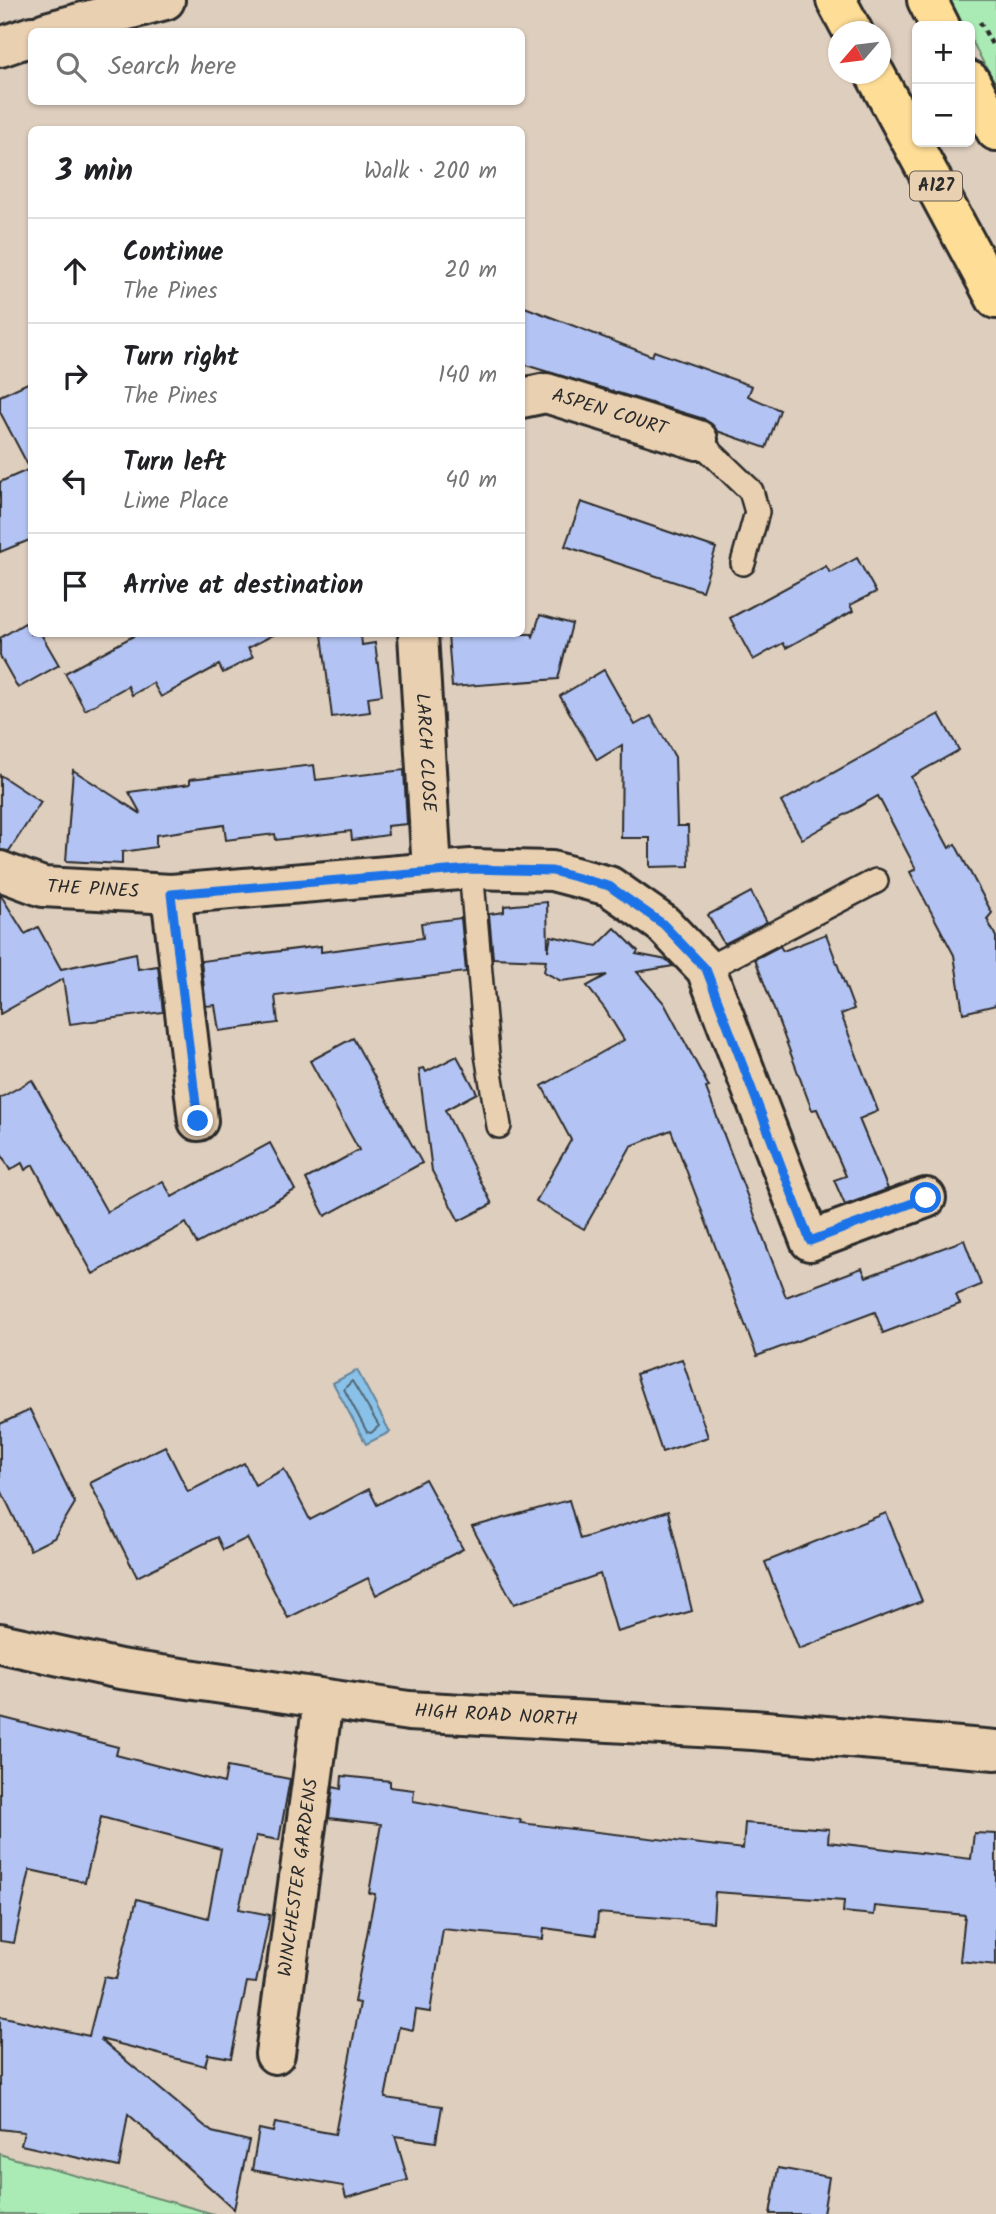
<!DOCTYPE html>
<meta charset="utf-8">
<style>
:root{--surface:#fff;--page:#f2f2f2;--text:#202124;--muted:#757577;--line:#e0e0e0}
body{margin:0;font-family:Kalam,sans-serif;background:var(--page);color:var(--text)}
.controls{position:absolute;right:21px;top:21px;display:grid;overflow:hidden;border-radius:10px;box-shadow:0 2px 5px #0004}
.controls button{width:63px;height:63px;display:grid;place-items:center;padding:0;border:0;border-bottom:2px solid var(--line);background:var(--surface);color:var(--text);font:35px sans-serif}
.compass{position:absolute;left:828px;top:21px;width:63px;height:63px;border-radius:50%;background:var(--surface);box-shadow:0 2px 5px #0004;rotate:242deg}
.stop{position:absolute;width:21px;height:21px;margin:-16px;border:5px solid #1a73e8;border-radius:50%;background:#fff}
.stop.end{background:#1a73e8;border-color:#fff;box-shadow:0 2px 7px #0008}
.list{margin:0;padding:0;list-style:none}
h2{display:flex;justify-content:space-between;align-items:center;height:91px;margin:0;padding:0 28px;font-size:30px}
h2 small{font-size:23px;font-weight:400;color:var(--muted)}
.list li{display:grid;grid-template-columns:46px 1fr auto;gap:21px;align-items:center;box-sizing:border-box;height:105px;padding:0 28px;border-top:2px solid var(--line)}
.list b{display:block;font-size:26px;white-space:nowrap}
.list p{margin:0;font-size:23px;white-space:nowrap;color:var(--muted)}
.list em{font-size:23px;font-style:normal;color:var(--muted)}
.icon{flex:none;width:38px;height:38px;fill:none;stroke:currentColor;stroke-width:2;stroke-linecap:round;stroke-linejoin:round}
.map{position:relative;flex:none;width:996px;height:2214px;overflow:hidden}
.search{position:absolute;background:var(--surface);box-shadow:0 2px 5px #0004;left:28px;top:28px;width:497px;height:77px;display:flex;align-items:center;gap:18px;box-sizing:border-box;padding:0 24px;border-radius:10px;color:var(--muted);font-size:26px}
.panel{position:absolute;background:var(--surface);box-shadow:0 2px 5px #0004;left:28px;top:126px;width:497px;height:511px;border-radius:10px}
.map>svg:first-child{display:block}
</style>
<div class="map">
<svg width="996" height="2214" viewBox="0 0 996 2214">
<rect width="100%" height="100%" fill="#decebe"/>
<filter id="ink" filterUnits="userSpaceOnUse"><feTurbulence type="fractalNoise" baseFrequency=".0143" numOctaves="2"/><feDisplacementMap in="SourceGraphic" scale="14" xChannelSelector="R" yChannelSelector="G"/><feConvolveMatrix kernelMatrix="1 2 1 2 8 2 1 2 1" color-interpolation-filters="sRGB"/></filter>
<g filter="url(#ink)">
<g fill="#aaebb5" stroke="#6a8b70" stroke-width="2">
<path d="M950 0H996V87L970 37V26H964Z"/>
<path d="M0 2154 9 2157 214 2214H0Z"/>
</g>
<path fill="#8ac1e8" stroke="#64859c" stroke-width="2" d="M357 1370 390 1432 366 1444 333 1383Z"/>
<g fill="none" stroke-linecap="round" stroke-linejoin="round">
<path stroke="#516777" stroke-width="2" d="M352 1381 379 1426 371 1433 367 1432 344 1389Z"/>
</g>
<g fill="#b3c4f4" stroke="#2b2b2b" stroke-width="2">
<path d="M522 306 652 356 654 351 752 386 748 396 780 410 766 448 717 431 704 419 522 364Z"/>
<path d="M32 381V539L0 552V482L30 469 0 412V396Z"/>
<path d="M581 502 716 548 702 591 565 546Z"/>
<path d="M857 558 876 592 850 605 853 611 786 648 783 643 753 660 730 618 826 566 830 573Z"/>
<path d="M540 615 572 624 558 679 452 687 448 634H532L533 637Z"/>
<path d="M25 623 31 634H41L59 665 18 688 0 656V638Z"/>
<path d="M137 634H275L248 648 253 657 223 673 219 665 161 697 153 683 132 695 128 686 85 710 65 673Z"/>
<path d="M322 634H361L362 645 375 643 382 695 368 697 370 712 332 717Z"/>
<path d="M604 670 635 725 651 716 675 757 677 826H688L689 866 650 867V838H621L622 745 597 760 560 696Z"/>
<path d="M939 714 959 750 911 777 949 848 955 844 992 913 987 919 996 937V1005L963 1013 954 955 910 872 916 869 878 796 802 839 781 802Z"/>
<path d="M314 765 316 780 404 770 407 824 387 826 388 835 352 840 351 831 276 840 275 834 226 840 224 825 156 835V847L122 852V864L66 861 73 770 141 814 129 792 190 784V779Z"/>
<path d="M0 775 41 802 9 851 0 850Z"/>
<path d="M751 892 767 922 724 944 708 915Z"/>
<path d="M0 894 25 934 38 927 61 969 136 953 138 969 158 966 163 1012 70 1024 63 979 0 1014Z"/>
<path d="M547 902 548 951 551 936 597 946 615 928 638 951 636 954 667 960 673 966 637 972 664 1003 709 1087 706 1088 786 1297 862 1268 866 1277 964 1240 981 1285 956 1295 960 1304 883 1333 875 1312 757 1356 671 1130 631 1146 584 1229 536 1201 571 1140 542 1086 624 1040 605 1009 587 986 607 975 561 981 544 972 546 960 493 958 489 914 504 912V906Z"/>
<path d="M461 918 466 972 275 996 278 1023 219 1031 215 1005 206 1006 201 961 321 946V952L423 938 421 923Z"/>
<path d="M826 934 854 1009 841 1014 878 1111 859 1119 888 1189 845 1205 834 1180 846 1176 817 1109 812 1110 755 959 780 946 783 951Z"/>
<path d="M353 1038 422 1163 325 1216 306 1179 359 1150 310 1061Z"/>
<path d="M457 1056 477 1093 445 1110 492 1204 459 1221 432 1171 419 1069 424 1068 426 1072Z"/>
<path d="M32 1080 107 1212 163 1181 172 1197 270 1143 295 1190 197 1244 186 1223 93 1274 33 1165 25 1170 22 1163 10 1170 0 1152V1098Z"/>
<path d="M682 1359 708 1437 662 1452 636 1374Z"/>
<path d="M30 1410 75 1503 54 1538 30 1550 0 1488V1424Z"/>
<path d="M165 1446 188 1492 244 1463 255 1485 284 1469 310 1520 369 1489 377 1505 425 1479 463 1549 376 1595 368 1578 288 1618 247 1538 223 1550 217 1537 137 1577 90 1483Z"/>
<path d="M569 1500 580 1539 668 1511 692 1611 617 1632 600 1574 514 1604 472 1527Z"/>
<path d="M886 1513 922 1601 799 1649 765 1562Z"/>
<path d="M0 1717 118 1747 116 1755 224 1783 227 1767 290 1779 279 1840 256 1836 239 1909 270 1915 256 1983 247 1982 231 2058 208 2054 205 2066 100 2039 212 2132 249 2141 234 2209 128 2114 119 2167 21 2145 24 2132 0 2129V2016L89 2036 104 1977 116 1979 137 1899 208 1918 221 1849 101 1817 85 1882 30 1870 14 1943 0 1941Z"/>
<path d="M342 1776 390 1781V1787L414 1790 413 1801 521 1820 520 1823 743 1849 745 1823 829 1829 828 1842 971 1859 974 1833 996 1834V1965L960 1961 965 1915 875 1906 874 1915 843 1912 844 1901 715 1892 713 1922 598 1913 596 1935 544 1928 543 1939 443 1929 430 2012 416 2010 413 2030 399 2027 385 2098 442 2106 436 2142 395 2136 408 2180 346 2198 343 2186 252 2170 259 2129 273 2132 275 2123 335 2134 360 2003 354 2002 375 1894 369 1893 381 1824 329 1818 333 1787 341 1789Z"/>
<path d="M778 2168 829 2177 823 2214H770Z"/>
</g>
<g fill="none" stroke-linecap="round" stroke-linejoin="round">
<defs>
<g id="service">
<path d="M698 440 751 491 757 512 743 563"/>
<path d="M471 869 487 1054 499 1126"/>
<path d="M706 969 876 881"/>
</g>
<g id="minor">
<path id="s1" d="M522 398 546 393 698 440"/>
<path id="s2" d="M418 634 432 871"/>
<path id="s3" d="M0 871 43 887 171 894 471 869 552 871 609 886 663 924 706 969 810 1241 926 1198"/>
<path d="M171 894 198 1121"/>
<path id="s4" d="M275 2054 323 1701"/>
</g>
<g id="tertiary">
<path d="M46 32 165 0"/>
<path d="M0 47 32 36"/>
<path id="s5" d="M0 1643 120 1669 409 1711 753 1730 996 1750"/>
</g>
<g id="trunk">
<path d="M836 0 853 32"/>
<path d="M927 0 940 26"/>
<path d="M875 74 996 299"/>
<path d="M970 81 996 131"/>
</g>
</defs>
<use href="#service" stroke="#2b2b2b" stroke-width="28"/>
<use href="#minor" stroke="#2b2b2b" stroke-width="44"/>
<use href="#tertiary" stroke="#2b2b2b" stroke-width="44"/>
<use href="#trunk" stroke="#2b2b2b" stroke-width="44"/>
<path stroke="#2b2b2b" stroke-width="4.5" stroke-dasharray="5 5" stroke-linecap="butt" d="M980 22 994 48"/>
<use href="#service" stroke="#e9d0b1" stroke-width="23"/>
<use href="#minor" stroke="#e9d0b1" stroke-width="38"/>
<use href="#tertiary" stroke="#e9d0b1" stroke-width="38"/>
<use href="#trunk" stroke="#fedd96" stroke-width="38"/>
</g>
</g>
<g fill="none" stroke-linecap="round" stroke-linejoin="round" filter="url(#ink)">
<path stroke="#1a73e8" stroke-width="9" d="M198 1121 171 894 471 869 552 871 609 886 663 924 706 969 810 1241 926 1198"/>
</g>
<g text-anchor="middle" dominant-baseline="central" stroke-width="6" stroke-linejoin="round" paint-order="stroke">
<rect fill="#e9d0b1" stroke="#645c53" stroke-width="2" x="910" y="171.5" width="52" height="29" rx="5"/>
<g font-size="18" font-weight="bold" fill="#2b2b2b">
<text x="936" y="186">A127</text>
</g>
<g font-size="19" fill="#2b2b2b" stroke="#e9d0b1">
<text stroke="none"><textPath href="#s1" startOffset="91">ASPEN COURT</textPath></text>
<text stroke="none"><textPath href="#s2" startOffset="119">LARCH CLOSE</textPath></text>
<text stroke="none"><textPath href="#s3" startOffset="96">THE PINES</textPath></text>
<text stroke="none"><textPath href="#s5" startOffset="502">HIGH ROAD NORTH</textPath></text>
<text stroke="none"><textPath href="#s4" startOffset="178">WINCHESTER GARDENS</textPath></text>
</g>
</g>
</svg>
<div class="controls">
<button>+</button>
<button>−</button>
</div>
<svg class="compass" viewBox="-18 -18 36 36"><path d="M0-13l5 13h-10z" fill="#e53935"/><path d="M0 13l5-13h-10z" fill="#757577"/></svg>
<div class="stop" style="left:926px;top:1198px"></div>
<div class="stop end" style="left:198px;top:1121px"></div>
<div class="search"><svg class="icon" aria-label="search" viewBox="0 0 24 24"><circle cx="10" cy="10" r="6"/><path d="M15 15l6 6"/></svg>Search here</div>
<section class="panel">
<h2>3 min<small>Walk · 200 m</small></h2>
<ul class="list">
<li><svg class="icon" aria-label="ahead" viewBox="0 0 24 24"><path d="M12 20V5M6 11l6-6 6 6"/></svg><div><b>Continue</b><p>The Pines</p></div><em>20 m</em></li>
<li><svg class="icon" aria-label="right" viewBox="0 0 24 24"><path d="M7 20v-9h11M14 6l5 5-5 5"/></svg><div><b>Turn right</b><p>The Pines</p></div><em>140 m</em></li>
<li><svg class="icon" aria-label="left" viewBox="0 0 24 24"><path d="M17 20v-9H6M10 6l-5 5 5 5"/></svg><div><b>Turn left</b><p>Lime Place</p></div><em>40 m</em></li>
<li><svg class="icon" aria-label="arrive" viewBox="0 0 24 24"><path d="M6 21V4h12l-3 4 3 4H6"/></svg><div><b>Arrive at destination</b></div></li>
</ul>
</section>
</div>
